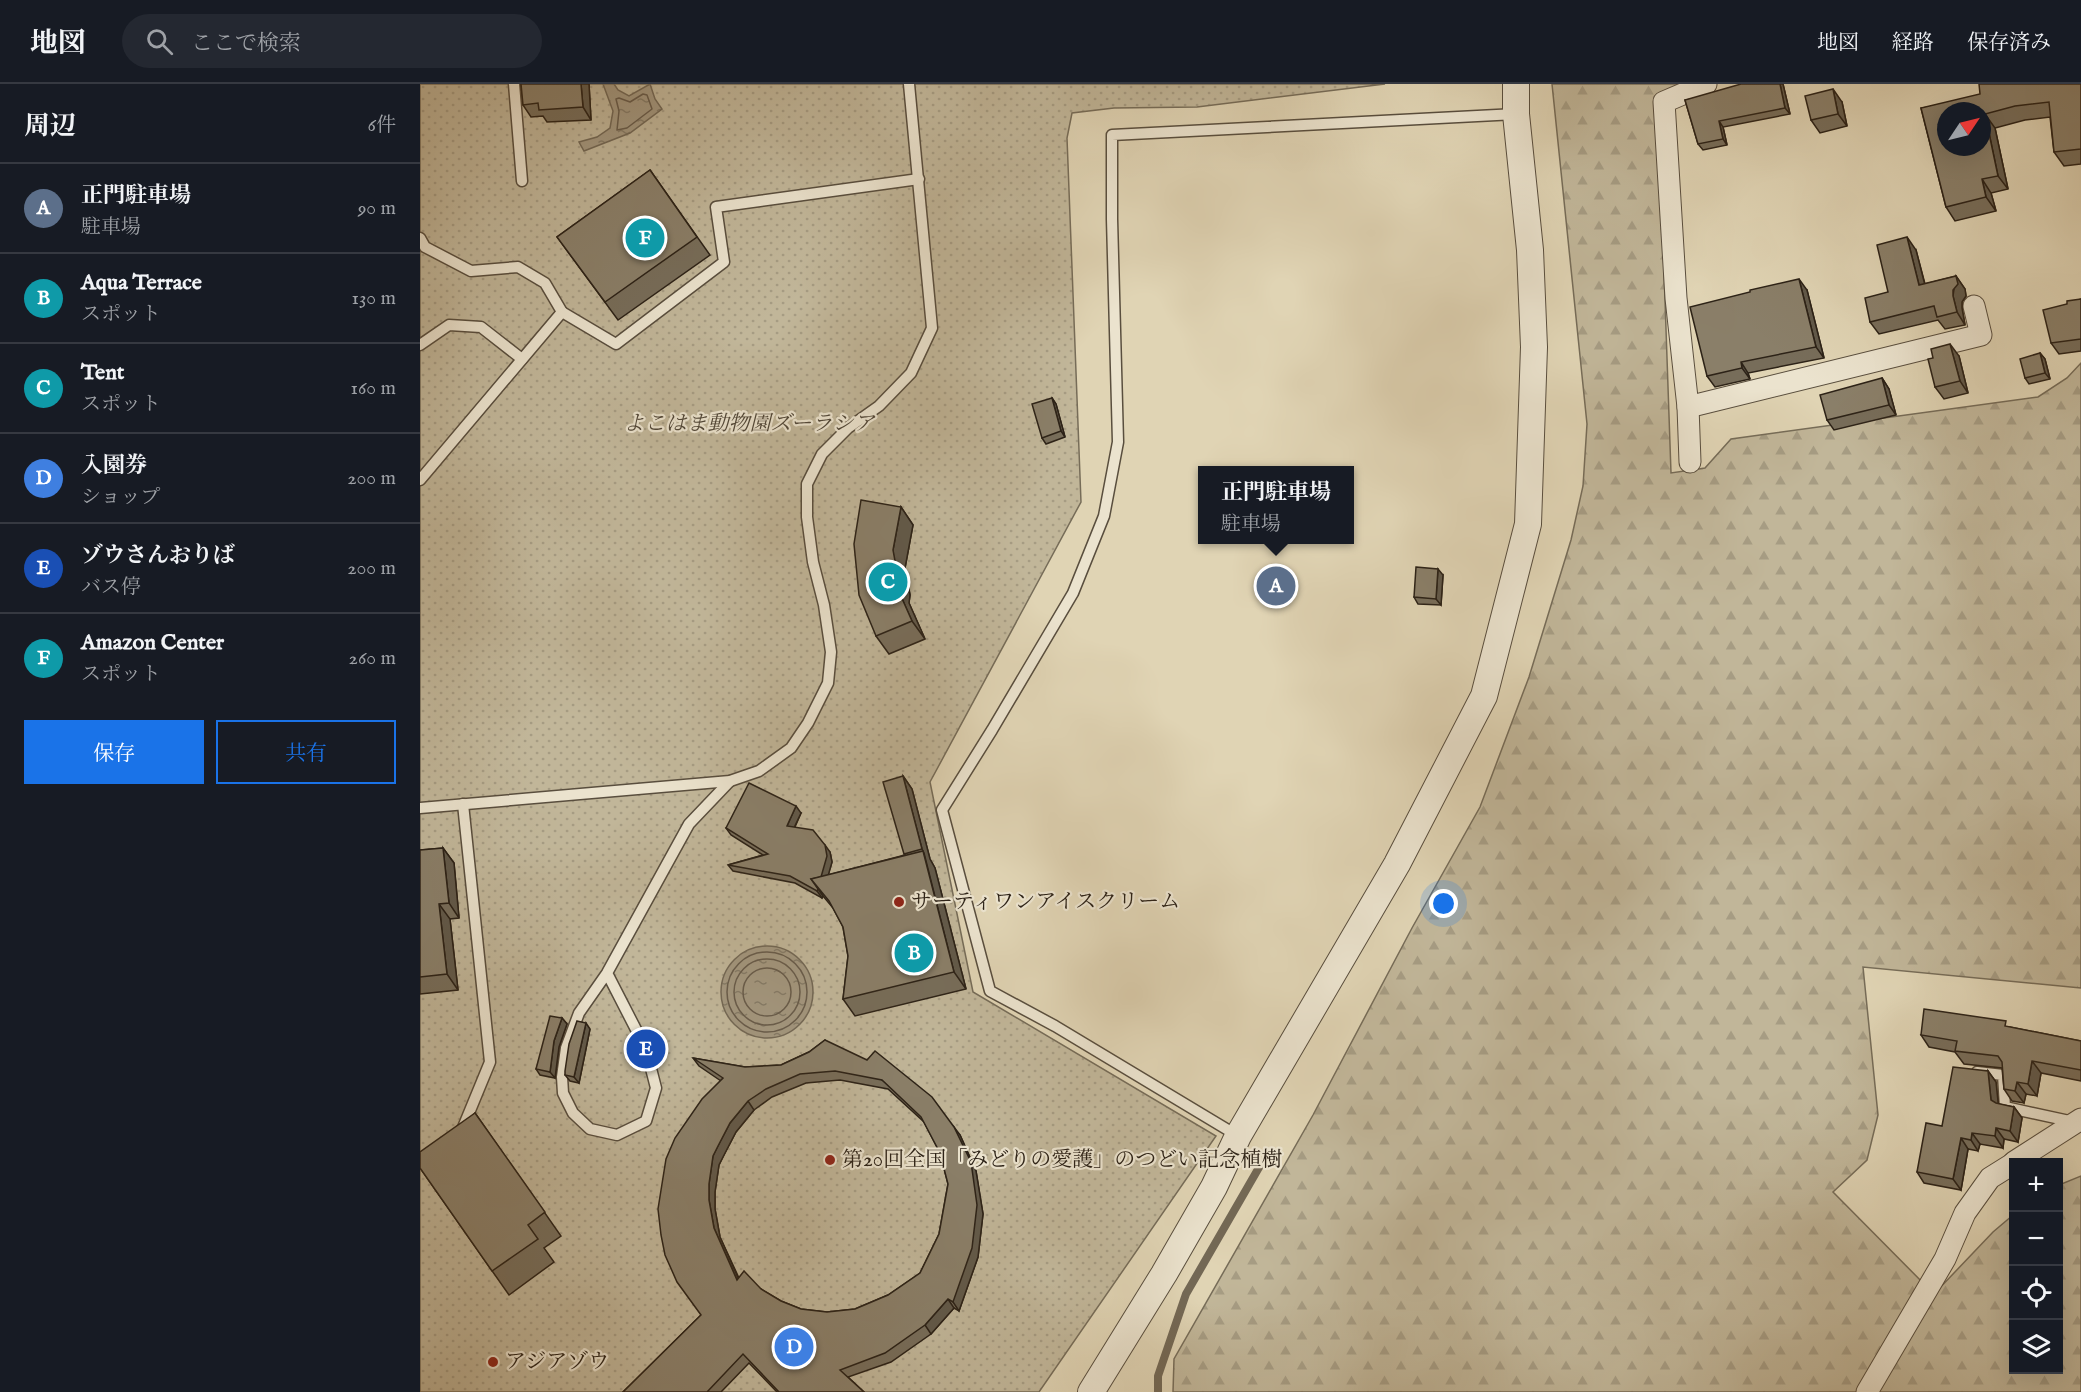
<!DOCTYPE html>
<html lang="ja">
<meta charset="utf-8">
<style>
:root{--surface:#171b24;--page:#242831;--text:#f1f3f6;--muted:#9ea1a6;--line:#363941;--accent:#1a73e8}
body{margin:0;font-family:"IM FELL English","Noto Serif JP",serif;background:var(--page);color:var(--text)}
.controls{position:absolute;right:18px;bottom:18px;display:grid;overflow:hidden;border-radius:0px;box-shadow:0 6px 24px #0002}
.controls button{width:54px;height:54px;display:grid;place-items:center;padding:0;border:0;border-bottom:2px solid var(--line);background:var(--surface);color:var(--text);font:30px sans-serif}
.compass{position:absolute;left:1517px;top:18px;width:54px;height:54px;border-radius:50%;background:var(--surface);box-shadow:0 6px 24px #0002;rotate:55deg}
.you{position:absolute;left:1024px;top:820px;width:21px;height:21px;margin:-15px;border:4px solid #fff;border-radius:50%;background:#1a73e8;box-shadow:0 0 0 9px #1a73e833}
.badge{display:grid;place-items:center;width:39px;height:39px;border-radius:50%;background:var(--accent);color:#fff;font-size:20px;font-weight:700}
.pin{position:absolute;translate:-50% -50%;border:3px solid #fff;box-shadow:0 2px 6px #0006}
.popup{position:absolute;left:778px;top:382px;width:156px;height:78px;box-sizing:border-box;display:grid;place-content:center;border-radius:0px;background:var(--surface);filter:drop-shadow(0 2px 4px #0005);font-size:20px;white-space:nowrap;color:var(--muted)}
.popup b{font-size:22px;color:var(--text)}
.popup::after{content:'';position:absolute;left:50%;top:100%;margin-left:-12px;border:12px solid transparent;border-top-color:var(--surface)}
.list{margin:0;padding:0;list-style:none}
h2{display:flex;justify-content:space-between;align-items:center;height:78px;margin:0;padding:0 24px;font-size:26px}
h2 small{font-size:20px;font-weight:400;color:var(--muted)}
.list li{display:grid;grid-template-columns:39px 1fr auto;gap:18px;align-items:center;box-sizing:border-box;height:90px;padding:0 24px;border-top:2px solid var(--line)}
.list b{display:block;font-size:22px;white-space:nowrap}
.list p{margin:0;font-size:20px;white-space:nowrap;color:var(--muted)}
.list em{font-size:20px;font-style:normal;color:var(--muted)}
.actions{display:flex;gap:12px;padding:18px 24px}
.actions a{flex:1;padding:14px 0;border:2px solid var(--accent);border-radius:0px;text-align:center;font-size:21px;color:var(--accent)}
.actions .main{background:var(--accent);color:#fff}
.icon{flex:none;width:33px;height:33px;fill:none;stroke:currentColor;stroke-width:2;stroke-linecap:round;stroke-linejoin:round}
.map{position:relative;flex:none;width:1661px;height:1308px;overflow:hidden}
header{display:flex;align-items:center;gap:36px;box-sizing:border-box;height:84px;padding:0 30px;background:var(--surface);border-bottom:2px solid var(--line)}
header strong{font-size:28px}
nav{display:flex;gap:33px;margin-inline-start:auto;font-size:21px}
.search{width:420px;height:54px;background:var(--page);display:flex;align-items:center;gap:15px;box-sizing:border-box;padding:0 21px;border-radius:33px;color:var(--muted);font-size:22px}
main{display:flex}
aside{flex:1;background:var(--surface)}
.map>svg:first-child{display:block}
</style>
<header>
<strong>地図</strong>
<div class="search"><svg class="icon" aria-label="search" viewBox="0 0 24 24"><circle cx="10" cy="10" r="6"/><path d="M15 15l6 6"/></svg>ここで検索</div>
<nav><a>地図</a><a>経路</a><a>保存済み</a></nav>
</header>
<main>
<aside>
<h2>周辺<small>6件</small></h2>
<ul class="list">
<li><span class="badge" style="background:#5c6f8a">A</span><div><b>正門駐車場</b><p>駐車場</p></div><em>90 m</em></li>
<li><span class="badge" style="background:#0f9aa8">B</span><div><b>Aqua Terrace</b><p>スポット</p></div><em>130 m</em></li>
<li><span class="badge" style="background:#0f9aa8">C</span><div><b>Tent</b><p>スポット</p></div><em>160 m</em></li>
<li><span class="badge" style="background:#3f7fe0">D</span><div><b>入園券</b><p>ショップ</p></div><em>200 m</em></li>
<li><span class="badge" style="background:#1a4fb4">E</span><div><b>ゾウさんおりば</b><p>バス停</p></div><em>200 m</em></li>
<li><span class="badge" style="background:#0f9aa8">F</span><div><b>Amazon Center</b><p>スポット</p></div><em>260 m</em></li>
</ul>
<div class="actions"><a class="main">保存</a><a>共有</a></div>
</aside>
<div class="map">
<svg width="1661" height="1308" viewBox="0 0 1661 1308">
<defs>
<pattern id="forest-firs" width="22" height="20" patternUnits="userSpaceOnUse" patternTransform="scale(1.5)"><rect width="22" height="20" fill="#c1b699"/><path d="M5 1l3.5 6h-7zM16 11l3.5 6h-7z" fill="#a69c83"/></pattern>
<pattern id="park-dots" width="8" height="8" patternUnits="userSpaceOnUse" patternTransform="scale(1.5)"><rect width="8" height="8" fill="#c1b699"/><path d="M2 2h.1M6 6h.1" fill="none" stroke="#a69c83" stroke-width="1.8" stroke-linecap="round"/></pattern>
<pattern id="water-ripples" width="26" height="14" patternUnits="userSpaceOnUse" patternTransform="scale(1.5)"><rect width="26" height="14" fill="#a3977f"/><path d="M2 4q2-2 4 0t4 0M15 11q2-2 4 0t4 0" fill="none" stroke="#857b67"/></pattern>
</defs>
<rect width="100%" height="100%" fill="#e0d4b4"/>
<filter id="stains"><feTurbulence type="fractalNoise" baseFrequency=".00333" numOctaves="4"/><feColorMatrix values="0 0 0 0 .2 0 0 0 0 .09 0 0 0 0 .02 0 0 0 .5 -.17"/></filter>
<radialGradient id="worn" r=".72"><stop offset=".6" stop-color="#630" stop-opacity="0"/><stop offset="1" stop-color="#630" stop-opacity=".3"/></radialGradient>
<path fill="url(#forest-firs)" stroke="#766c58" stroke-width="1.5" d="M1132 0H1272L1238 15 1251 389 1285 384 1311 355 1618 313 1647 294 1661 279V904L1443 883 1458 1031 1447 1076 1413 1108 1514 1210 1573 1148 1593 1131 1594 1286H1638L1639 1101 1661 1092V1308H753L754 1275 893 1031 992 844 1060 723 1109 593 1151 456 1163 402 1167 340Z"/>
<path fill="url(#park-dots)" stroke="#766c58" stroke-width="1.5" d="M0 0H965L777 23 694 24 652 29 647 54 661 418 510 698 553 908 796 1052 619 1308H0Z"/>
<g fill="url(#water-ripples)" stroke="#736855" stroke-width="1.5">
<path d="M183 0H194L198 6 209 12 230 0 235 15 242 25 210 49 164 67 159 58 177 53 190 44 193 27Z"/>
<circle cx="347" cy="908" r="46"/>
</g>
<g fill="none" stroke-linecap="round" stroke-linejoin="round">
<g stroke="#685c4b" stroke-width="1.5">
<path d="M223 10 227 11 232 25 207 44 197 46 199 27 196 15 199 14 210 18Z"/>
<circle cx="347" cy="908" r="40"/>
<circle cx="347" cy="908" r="33"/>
<circle cx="347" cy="908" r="24"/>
</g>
<path stroke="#736855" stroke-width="8" d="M738 1308V1292L766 1210 841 1080"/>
<defs>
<g id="service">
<path d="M94 0 102 97"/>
<path d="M0 154 5 163 51 187 98 183 125 199 142 228"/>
<path d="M0 261 29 241 61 243 102 275"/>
<path d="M0 396 142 228 196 260 304 178 296 123 499 95"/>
<path d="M0 724 310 697 339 687 371 664 388 639 408 599 411 568 404 521 393 478 387 433V400L402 370 428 344 459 322 491 289 512 244 489 0"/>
<path d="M187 889 226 965 236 1004 226 1037 197 1051 170 1045 153 1029 143 1009 142 993 146 964 159 929 187 889 269 740 310 697"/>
<path d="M1557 988 1583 991 1585 1023 1654 1038"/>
<path d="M42 1046 70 978 43 720"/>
<path d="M818 1052 635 942 570 907 522 726 572 646 653 509 684 432 698 358 692 135V51L1096 30"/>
</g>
<g id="minor">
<path d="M1268 323 1561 251 1554 222"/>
<path d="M1270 378 1268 323 1256 214 1244 18 1286 0"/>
<path d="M1594 1078 1661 1035"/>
<path d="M1447 1308 1525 1175 1545 1129 1570 1094 1594 1079"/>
</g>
<path id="tertiary" d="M671 1308 744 1190 794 1103 818 1052 977 780 1064 612 1108 440 1114 263 1110 166 1096 30V0"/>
</defs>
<use href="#service" stroke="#594e3e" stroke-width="13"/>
<use href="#minor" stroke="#594e3e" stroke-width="23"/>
<use href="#tertiary" stroke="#594e3e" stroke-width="28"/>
<use href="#service" stroke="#ebe3ce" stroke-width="10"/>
<use href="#minor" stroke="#ebe3ce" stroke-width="21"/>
<use href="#tertiary" stroke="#ebe3ce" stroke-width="26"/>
</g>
<g fill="#776d5a" stroke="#2c2217" stroke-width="1.5" fill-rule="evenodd">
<path d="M101 0H169L171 36 127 38 123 32 111 33 103 21Z"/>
<path d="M1363 0 1370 30 1303 43 1307 61 1283 66 1278 60 1265 16Z"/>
<path d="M1661 0V80L1644 82 1634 68 1630 33 1605 36 1575 44 1588 105 1571 109 1576 127 1535 137 1526 123 1501 24Z"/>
<path d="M1422 18 1427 42 1400 49 1391 36Z"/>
<path d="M230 86 290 171 198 236 137 153Z"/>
<path d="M1496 166 1505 200 1536 192 1545 205 1546 212 1542 218V224L1545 241 1525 245 1518 236 1459 250 1450 238Z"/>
<path d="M1387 206 1404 274 1328 289 1330 295 1295 303 1287 292Z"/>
<path d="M1661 215V267L1639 270 1631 259 1647 220Z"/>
<path d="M1620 269 1625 275 1630 295 1609 300 1605 294Z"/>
<path d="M1539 272 1548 309 1524 315 1515 303 1513 274Z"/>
<path d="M1462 294 1469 305 1476 331 1414 346 1407 336Z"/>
<path d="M632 314 636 320 645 353 626 360 622 354Z"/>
<path d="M481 423 493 441 485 484 490 511 489 519 505 555 469 570 456 552Z"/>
<path d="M1023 491 1021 521 998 520 994 513Z"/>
<path d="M483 692 492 705 510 775 515 784 546 905 435 932 423 915 428 872 423 843 413 824 403 812 402 814 375 799 313 787 308 781 343 771 311 751 306 744 381 729 375 743 410 768 412 778 408 791 485 771Z"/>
<path d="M23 764 34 779 39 834 30 835 38 906 0 910V766Z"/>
<path d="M142 934 147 940 139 963 135 994 120 991 116 985Z"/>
<path d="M1590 943 1661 957V997L1621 989 1617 1012 1606 1010 1604 1019 1592 1017 1584 1005 1582 984 1544 980 1535 968 1509 963 1501 951Z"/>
<path d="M170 945 159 999 150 997 145 991Z"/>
<path d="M405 956 540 1051 556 1087 563 1130 558 1173 539 1227 534 1224 511 1250 471 1278 428 1293 444 1308H357L329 1279 301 1308H203L281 1231 301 997 279 982 273 974 325 983 361 981 389 968ZM420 996 468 1005 504 1038 520 1069 528 1100 519 1150 500 1189 468 1211 435 1225 407 1228 381 1225 361 1217 341 1205 319 1194 300 1153 295 1125V1108L299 1081 304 1071 316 1048 334 1026 352 1013 386 999Z"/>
<path d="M1568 987 1576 998 1578 1020 1594 1023 1602 1034 1598 1058 1584 1055 1583 1064 1560 1060 1558 1067 1548 1065 1541 1106 1504 1099 1497 1088 1522 1042Z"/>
<path d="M55 1029 141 1152 124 1164 134 1178 89 1211 0 1084Z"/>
</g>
<g fill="#61594a" stroke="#2c2217" stroke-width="1.5">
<path d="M161 0H169L171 36 163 23Z"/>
<path d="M1360 0H1363L1370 30 1365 24Z"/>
<path d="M1413 5 1422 18 1427 42 1418 30Z"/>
<path d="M1565 30 1575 44 1588 105 1578 92Z"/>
<path d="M1299 37 1303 43 1307 61 1303 55Z"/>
<path d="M1562 95 1571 109 1576 127 1566 113Z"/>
<path d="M1487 153 1496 166 1508 213 1499 201Z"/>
<path d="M1536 192 1545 205 1546 212 1542 218V224L1545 241 1537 228 1533 212Z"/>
<path d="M1379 195 1387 206 1404 274 1396 263Z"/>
<path d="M1530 260 1539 272 1548 309 1540 297Z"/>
<path d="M1620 269 1625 275 1630 295 1625 289Z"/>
<path d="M1321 278 1328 289 1330 295 1322 284Z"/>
<path d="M1462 294 1469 305 1476 331 1469 321Z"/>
<path d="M632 314 636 320 645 353 641 347Z"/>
<path d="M481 423 493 441 485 484 490 511 489 519 505 555 492 537 476 501 473 466Z"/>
<path d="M1018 485 1023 491 1021 521 1016 515Z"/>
<path d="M483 692 492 705 510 775 515 784 546 905 534 888 504 769 502 765Z"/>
<path d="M376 722 381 729 372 748 367 742Z"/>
<path d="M405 761 410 768 412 778 403 810 398 804Z"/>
<path d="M23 764 34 779 39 834 29 819Z"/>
<path d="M398 805 403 812 402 814 397 807Z"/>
<path d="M19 820 30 835 38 906 27 890Z"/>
<path d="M142 934 147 940 139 963 135 994 130 988 134 957Z"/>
<path d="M166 939 170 945 159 999 154 993Z"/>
<path d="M1612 977 1621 989 1617 1012 1608 1000Z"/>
<path d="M1568 987 1576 998 1579 1027 1571 1016Z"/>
<path d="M1597 998 1606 1010 1604 1019 1595 1007Z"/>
<path d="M328 1017 334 1026 316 1048 304 1071 299 1081 295 1108V1125L300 1153 323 1205 317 1196 294 1144 289 1116V1100L293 1072 298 1062 310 1039Z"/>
<path d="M1594 1023 1602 1034 1598 1058 1590 1047Z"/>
<path d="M534 1043 540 1051 556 1087 563 1130 558 1173 539 1227 533 1218Z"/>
<path d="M1576 1044 1584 1055 1583 1064 1575 1052Z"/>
<path d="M1552 1049 1560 1060 1558 1067 1551 1056Z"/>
<path d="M1541 1054 1548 1065 1541 1106 1533 1095Z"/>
<path d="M528 1215 534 1224 511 1250 505 1241Z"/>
</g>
<g fill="#8a7f69" stroke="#2c2217" stroke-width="1.5" fill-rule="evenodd">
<path d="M101 0H161L163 23 119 26 118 19 103 21Z"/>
<path d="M1321 0H1360L1365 24 1299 37 1303 55 1278 60 1265 16Z"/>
<path d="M1559 0H1661V65L1634 68 1629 18 1595 22 1565 30 1578 92 1562 95 1566 113 1526 123 1501 24 1560 10ZM1526 27H1562V63H1526Z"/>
<path d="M1413 5 1418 30 1391 36 1385 12Z"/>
<path d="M230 86 277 153 185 218 137 153Z"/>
<path d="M1487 153 1499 201 1536 192 1538 200 1533 206V212L1537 228 1517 233 1514 222 1450 238 1445 214 1468 208 1457 161Z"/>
<path d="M1379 195 1396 263 1321 278 1322 284 1287 292 1270 223 1330 208V206Z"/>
<path d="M1661 215V255L1631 259 1623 226 1647 220V217Z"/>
<path d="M1530 260 1540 297 1515 303 1508 275 1513 274 1511 265Z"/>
<path d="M1620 269 1625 289 1605 294 1600 275Z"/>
<path d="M1462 294 1469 321 1407 336 1400 311Z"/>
<path d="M632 314 641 347 622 354 612 320Z"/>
<path d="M441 416 481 423 473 466 478 493 476 501 492 537 456 552 439 511 434 460Z"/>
<path d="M996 483 1018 485 1016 515 994 513Z"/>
<path d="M483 692 502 765 484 770 463 698Z"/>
<path d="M329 699 376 722 367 742 393 746 405 761 407 772 401 793 391 795 398 805 397 807 370 792 308 781 348 770 306 744Z"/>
<path d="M23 764 29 819 19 820 27 890 0 893V766Z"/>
<path d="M503 767 534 888 423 915 428 872 423 843 409 817 391 795Z"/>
<path d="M1504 925 1586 937 1585 942 1661 957V986L1612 977 1608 1000 1597 998 1595 1007 1584 1005 1582 978 1578 972 1535 967 1537 957 1501 951Z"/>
<path d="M130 932 142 934 134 957 130 988 116 985Z"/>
<path d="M157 937 166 939 154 993 145 991V987L149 960Z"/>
<path d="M405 956 447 976 455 967 512 1013 534 1043 551 1078 557 1121 552 1164 533 1218 528 1215 505 1241 465 1269 420 1286 444 1308H359L323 1270 287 1308H203L281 1231 257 1198 245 1171 241 1151 238 1125 246 1075 255 1054 282 1015 303 994 273 974 325 983 361 981 389 968ZM415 987 462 996 501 1033 520 1069 528 1100 519 1150 500 1189 468 1211 435 1225 407 1228 381 1225 361 1217 341 1205 324 1187 317 1196 294 1144 289 1116V1100L293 1072 298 1062 310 1039 328 1017 346 1005 380 990Z"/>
<path d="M1533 983 1568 987 1571 1016 1576 1019 1594 1023 1590 1047 1576 1044 1575 1052 1552 1049 1551 1056 1541 1054 1533 1095 1497 1088 1506 1039 1522 1042Z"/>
<path d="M55 1029 125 1128 108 1141 118 1155 72 1187 0 1084V1068Z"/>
</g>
<g fill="#8f2418" stroke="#ebe3ce" stroke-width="2">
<circle cx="479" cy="818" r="6"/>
<circle cx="410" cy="1076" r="6"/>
<circle cx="73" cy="1278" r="6"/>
</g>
<g text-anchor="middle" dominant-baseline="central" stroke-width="4.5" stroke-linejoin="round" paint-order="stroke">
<g font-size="21" font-style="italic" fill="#514738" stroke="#ebe3ce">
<text x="329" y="340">よこはま動物園ズーラシア</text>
</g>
<g font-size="21" fill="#2c2217" stroke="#ebe3ce" text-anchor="start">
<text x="491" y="818">サーティワンアイスクリーム</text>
<text x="422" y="1076">第20回全国「みどりの愛護」のつどい記念植樹</text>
<text x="85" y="1278">アジアゾウ</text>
</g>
</g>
<rect width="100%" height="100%" filter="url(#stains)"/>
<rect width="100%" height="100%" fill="url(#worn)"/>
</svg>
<div class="controls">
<button>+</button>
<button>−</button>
<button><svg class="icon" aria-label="locate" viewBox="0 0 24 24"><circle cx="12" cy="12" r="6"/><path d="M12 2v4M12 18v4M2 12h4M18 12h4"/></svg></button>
<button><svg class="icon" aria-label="layers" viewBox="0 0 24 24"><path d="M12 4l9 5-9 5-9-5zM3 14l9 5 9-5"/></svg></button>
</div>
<svg class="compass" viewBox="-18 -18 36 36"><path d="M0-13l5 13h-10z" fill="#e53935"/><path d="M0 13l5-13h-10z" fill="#9ea1a6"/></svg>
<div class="you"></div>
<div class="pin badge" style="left:856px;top:502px;background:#5c6f8a">A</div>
<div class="popup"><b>正門駐車場</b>駐車場</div>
<div class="pin badge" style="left:494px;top:869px;background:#0f9aa8">B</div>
<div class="pin badge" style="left:468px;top:498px;background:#0f9aa8">C</div>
<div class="pin badge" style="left:374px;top:1263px;background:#3f7fe0">D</div>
<div class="pin badge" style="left:226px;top:965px;background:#1a4fb4">E</div>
<div class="pin badge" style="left:225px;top:154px;background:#0f9aa8">F</div>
</div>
</main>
